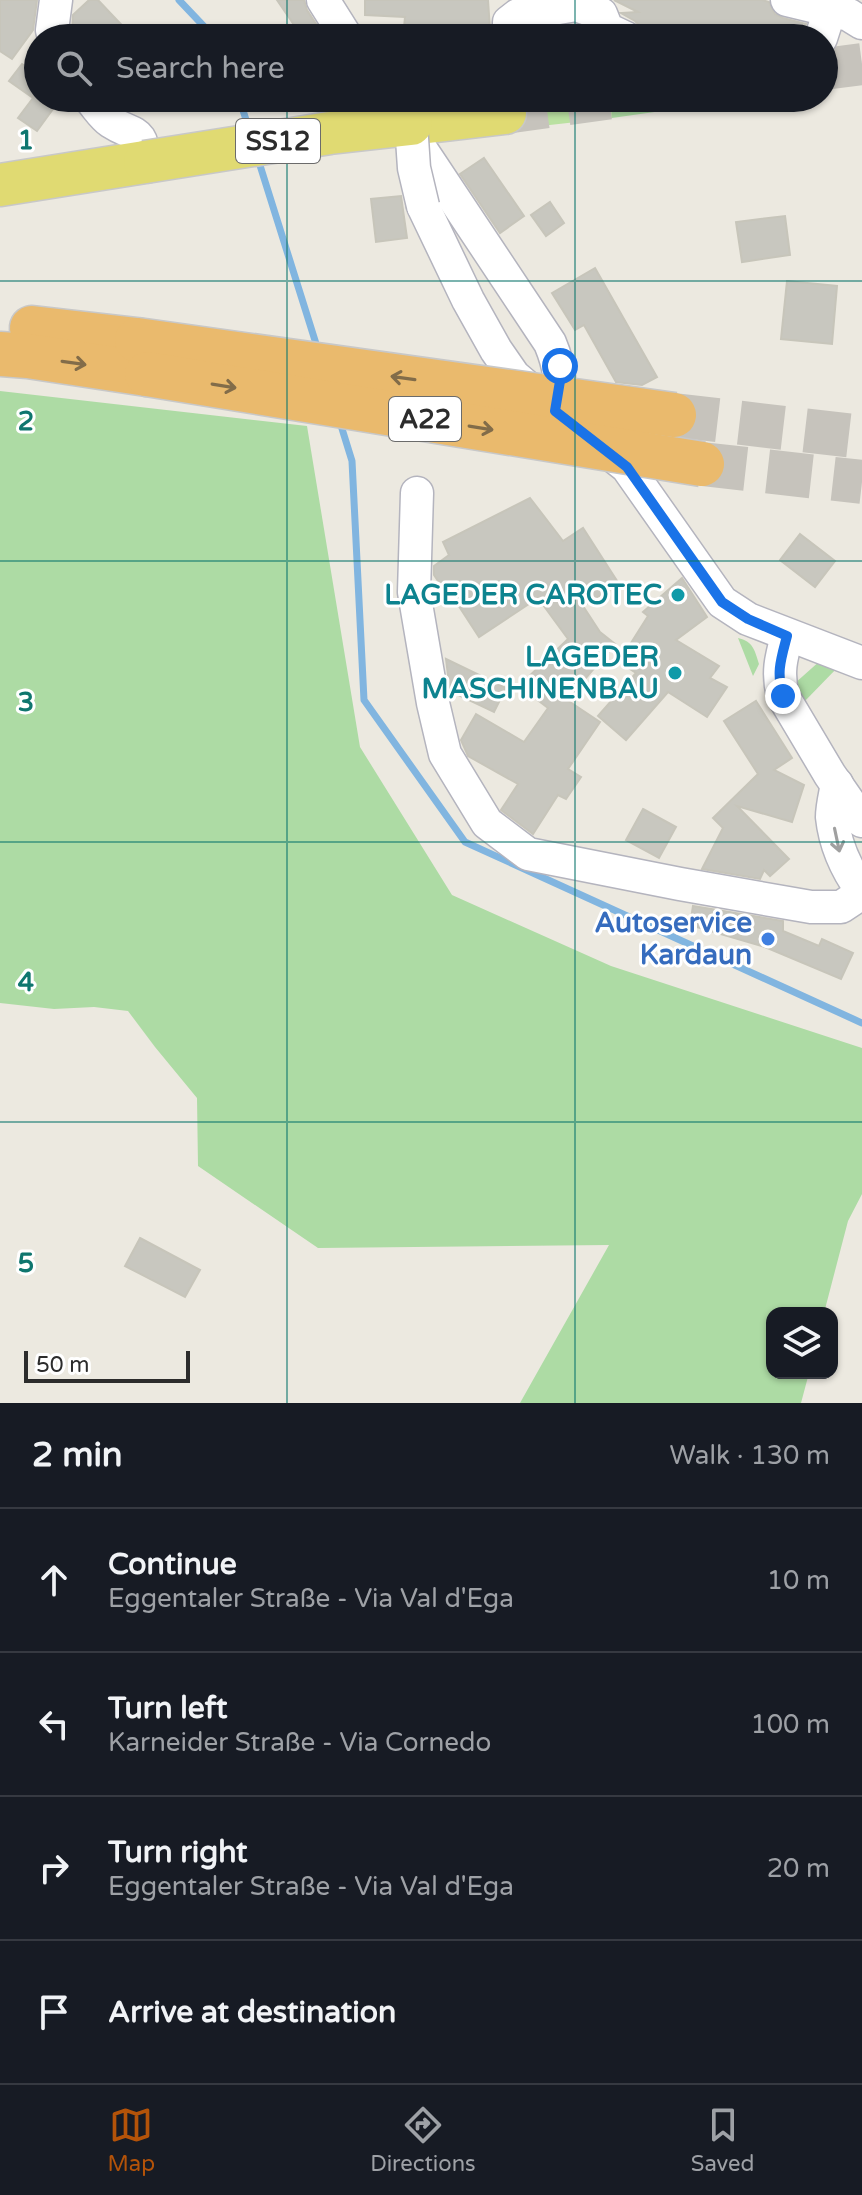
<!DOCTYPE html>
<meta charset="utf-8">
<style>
:root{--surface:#171b24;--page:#20242c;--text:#f1f3f6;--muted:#9ea1a6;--line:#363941;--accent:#b45309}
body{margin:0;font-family:"Varela Round",sans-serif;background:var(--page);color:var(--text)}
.controls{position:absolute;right:24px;bottom:24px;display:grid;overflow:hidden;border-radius:16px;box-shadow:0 2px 6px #0004}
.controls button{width:72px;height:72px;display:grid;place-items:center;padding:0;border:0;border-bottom:2px solid var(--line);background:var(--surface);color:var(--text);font:40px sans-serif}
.scale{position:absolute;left:24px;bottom:20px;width:166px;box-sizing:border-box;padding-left:8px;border:4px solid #2c2c2c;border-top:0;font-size:22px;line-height:28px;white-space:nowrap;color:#2c2c2c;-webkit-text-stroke:6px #fff;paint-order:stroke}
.stop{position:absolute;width:24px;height:24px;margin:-18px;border:6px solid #1a73e8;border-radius:50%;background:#fff}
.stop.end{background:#1a73e8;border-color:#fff;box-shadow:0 2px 8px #0008}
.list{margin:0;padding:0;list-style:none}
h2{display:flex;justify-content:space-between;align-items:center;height:104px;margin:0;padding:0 32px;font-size:34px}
h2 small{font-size:26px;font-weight:400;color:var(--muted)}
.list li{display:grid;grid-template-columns:52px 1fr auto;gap:24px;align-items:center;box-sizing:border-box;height:144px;padding:0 32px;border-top:2px solid var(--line)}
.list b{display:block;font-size:30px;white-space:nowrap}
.list p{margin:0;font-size:26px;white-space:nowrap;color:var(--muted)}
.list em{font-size:26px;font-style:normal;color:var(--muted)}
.icon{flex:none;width:44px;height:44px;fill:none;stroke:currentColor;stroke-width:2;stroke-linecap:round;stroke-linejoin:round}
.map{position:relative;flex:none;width:862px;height:1403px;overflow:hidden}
.search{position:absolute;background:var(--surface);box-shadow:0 2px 6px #0004;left:24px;right:24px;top:24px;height:88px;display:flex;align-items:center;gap:20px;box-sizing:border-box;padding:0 28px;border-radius:44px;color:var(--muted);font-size:30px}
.sheet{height:680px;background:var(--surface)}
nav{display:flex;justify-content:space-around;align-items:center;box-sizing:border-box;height:112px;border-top:2px solid var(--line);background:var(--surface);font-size:22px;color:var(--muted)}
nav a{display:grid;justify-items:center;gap:4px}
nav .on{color:var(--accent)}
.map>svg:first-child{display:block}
</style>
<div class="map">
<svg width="862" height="1403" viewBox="0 0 862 1403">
<rect width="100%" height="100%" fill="#ece9e0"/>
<g fill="#addba4">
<path d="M610 98H695L697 106 612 118Z"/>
<path d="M0 391 307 426 360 747 452 895 611 966 862 1048V1194L848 1221 824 1313H772V1373H809L801 1403H520L609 1245 318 1248 198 1166 197 1098 155 1047 128 1011 94 1007 54 1009 0 1003Z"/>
<path d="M738 638C753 641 755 651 759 664L753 676Z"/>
<path d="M821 660 839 666 803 703 794 684Z"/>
</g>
<path fill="#bae1a1" d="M528 98H610L612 118 532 127Z"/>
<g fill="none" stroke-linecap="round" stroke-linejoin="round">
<g stroke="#81b5e0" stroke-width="7">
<path d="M179 0 215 38"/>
<path d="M239 98 250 132"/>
<path d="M258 159 318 350"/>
<path d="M339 419 352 461 364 700 465 842 862 1023"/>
</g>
</g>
<g fill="#c8c7bf" stroke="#c7c5ba" stroke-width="2">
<path d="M0 0H37L33 30 12 59 0 51Z"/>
<path d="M89 0H98L134 38H72L73 15Z"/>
<path d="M277 0H304L307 10 325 38H303Z"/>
<path d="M365 0H488L490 30 446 38H403L405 17 365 15Z"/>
<path d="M614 0H762L769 2 775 14 783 18 806 24 803 38H686L653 34 643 29 635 21 621 13 638 12Z"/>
<path d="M574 25 587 29 591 38H528V33Z"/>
<path d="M22 64 38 75V98H61L37 131 18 118 33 98 9 81Z"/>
<path d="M484 158 524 216 500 233 460 174Z"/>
<path d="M401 196 407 238 376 242 371 199Z"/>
<path d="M550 202 564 223 546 236 531 215Z"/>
<path d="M785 216 790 255 742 262 736 222Z"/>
<path d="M595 268 657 377 642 385 616 382 584 325 575 330 552 293Z"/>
<path d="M787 281 837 286 832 344 781 339Z"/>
<path d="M530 498 563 541 583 528 619 584 583 606 600 632 615 644 567 700 600 722 568 769 581 777 566 799 558 795 533 834 501 810 518 784 468 756 461 740 476 714 524 742 548 708 519 686 568 639 538 598 479 637 449 591 446 593 434 575V566L449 555 443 542Z"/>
<path d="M800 534 835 561 815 587 780 560Z"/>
<path d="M682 578 707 617 676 640 719 666 710 678 727 687 707 717 668 692 626 740 598 716 636 673 619 662 648 616 643 612Z"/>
<path d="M446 659 506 688 494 712 450 691Z"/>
<path d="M756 701 792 758 774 770 804 785 792 822 737 806 789 859 770 876 764 870 760 879 702 869 723 828 713 818 758 774 724 721Z"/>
<path d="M643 809 676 827 659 858 626 840Z"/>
<path d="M693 906 783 921V931L819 946 822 939 853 953 841 979 765 947 690 925Z"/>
<path d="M140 1238 200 1270 185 1297 125 1266Z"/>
</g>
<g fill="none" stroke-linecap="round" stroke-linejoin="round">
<g stroke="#c6c3bc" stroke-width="42" stroke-dasharray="42 21" stroke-linecap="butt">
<path d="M824 69 862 64"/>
<path d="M505 113 612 98"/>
</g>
<g stroke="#c6c3bc" stroke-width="44" stroke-dasharray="44 22" stroke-linecap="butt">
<path d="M674 415 862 437"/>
<path d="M702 464 862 482"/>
</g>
<defs>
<g id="minor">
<path d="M323 0 347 38"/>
<path d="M787 0 849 15 862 23"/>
<path d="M54 38 52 30 56 0"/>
<path d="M509 38V22L518 15 576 5 601 14 607 29 626 38"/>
<path d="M821 38 830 10"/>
<path d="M89 98C96 105 102 116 111 122 134 137 142 127 145 162"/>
<path d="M387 98 550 343C562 372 560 380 555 411"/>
<path d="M423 206 468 300 496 350 514 376 541 399"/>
<path d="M603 448 627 467 722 602 748 619 862 663"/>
<path d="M417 493 414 592 433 703 445 754 487 823 528 854 680 884 811 907H841L862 893"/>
<path d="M787 636C781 658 777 673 783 696L830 775 862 821"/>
<path d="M837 784C835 795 832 807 832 817 835 845 846 869 862 891"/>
</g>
<g id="major">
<path d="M411 124 505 113"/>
<path d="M0 185 145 162"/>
</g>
<g id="highway">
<path d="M32 328 137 340"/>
<path d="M0 354 28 356 147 374"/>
</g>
</defs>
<use href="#minor" stroke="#b4b4be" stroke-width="35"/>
<use href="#major" stroke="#c8c8c8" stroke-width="45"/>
<use href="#highway" stroke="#c8c8c8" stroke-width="47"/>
<use href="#minor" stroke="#fff" stroke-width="32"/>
<use href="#major" stroke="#e0da72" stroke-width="42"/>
<use href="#highway" stroke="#eaba6d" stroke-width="44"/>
<defs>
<path id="minor-bridge" d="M411 124 414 168 423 206"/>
<path id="major-bridge" d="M145 162 330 133 411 124"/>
<g id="highway-bridge">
<path d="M137 340 674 415"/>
<path d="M147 374 702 464"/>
</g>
</defs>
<use href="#minor-bridge" stroke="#b4b4be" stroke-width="35" stroke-linecap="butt"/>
<use href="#major-bridge" stroke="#c8c8c8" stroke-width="45" stroke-linecap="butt"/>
<use href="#highway-bridge" stroke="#c8c8c8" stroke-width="47" stroke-linecap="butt"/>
<use href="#minor-bridge" stroke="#fff" stroke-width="32"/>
<use href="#major-bridge" stroke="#e0da72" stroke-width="42"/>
<use href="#highway-bridge" stroke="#eaba6d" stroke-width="44"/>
</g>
<defs><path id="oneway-shaft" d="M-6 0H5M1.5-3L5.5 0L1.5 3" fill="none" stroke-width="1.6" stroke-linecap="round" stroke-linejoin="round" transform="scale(2)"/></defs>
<g stroke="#826c49">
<use href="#oneway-shaft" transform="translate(74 363) rotate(8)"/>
<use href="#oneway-shaft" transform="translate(403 378) rotate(-172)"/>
<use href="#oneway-shaft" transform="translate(224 386) rotate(9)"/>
<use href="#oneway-shaft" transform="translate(481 428) rotate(9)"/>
</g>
<use stroke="#a0a0a0" href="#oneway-shaft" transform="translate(837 840) rotate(78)"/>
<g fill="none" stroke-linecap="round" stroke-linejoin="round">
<path stroke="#1a73e8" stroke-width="10" d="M560 366V381L555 411 627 467 722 602 748 619 787 636C781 659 776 672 783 696"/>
</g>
<path fill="none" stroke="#0f766e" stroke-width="2" stroke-opacity="0.55" d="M287 0V38M575 0V38M287 98V1403M575 98V1403M0 281H862M0 561H862M0 842H862M0 1122H862"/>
<g fill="#0f9aa8" stroke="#fff" stroke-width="3">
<circle cx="678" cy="595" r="8"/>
<circle cx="675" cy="673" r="8"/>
</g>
<circle fill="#3f7fe0" stroke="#fff" stroke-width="3" cx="768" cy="939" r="8"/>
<g text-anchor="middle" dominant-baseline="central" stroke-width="6" stroke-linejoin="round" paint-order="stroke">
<g fill="#fff" stroke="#6b6b6b" stroke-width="2">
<rect x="236" y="119" width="84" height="44" rx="6"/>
<rect x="389" y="397" width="72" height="44" rx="6"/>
</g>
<g font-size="26" font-weight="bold" fill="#2c2c2c">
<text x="278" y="141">SS12</text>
<text x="425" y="419">A22</text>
</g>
<g font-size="28" font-weight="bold" fill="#0d838f" stroke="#fff" text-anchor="end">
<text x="662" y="595">LAGEDER CAROTEC</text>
<text x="659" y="657">LAGEDER<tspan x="659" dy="32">MASCHINENBAU</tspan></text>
</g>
<g font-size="28" font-weight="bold" fill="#366cbe" stroke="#fff" text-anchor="end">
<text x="752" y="923">Autoservice<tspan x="752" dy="32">Kardaun</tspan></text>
</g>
</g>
<g font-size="26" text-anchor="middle" font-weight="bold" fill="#0f766e" stroke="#fff" stroke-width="6" stroke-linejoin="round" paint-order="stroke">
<text x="26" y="149">1</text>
<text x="26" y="430">2</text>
<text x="26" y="711">3</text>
<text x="26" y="991">4</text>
<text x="26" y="1272">5</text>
</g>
</svg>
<div class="controls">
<button><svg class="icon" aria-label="layers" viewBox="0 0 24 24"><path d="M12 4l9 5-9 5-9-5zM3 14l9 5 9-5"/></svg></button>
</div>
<div class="scale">50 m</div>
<div class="stop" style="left:560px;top:366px"></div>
<div class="stop end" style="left:783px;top:696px"></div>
<div class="search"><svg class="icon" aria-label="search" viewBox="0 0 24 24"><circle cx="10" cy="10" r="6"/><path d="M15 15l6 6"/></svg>Search here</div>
</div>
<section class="sheet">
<h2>2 min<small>Walk · 130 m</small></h2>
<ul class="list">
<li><svg class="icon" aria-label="ahead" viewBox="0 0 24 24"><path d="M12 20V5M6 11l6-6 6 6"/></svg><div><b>Continue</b><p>Eggentaler Straße - Via Val d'Ega</p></div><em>10 m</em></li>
<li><svg class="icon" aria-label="left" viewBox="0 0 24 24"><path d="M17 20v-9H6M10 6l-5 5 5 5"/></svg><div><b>Turn left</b><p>Karneider Straße - Via Cornedo</p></div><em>100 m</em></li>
<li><svg class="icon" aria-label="right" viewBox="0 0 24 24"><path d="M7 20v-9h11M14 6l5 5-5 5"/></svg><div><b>Turn right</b><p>Eggentaler Straße - Via Val d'Ega</p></div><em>20 m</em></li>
<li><svg class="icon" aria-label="arrive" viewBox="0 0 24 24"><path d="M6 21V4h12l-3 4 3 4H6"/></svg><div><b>Arrive at destination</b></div></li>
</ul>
</section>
<nav>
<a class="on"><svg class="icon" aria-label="map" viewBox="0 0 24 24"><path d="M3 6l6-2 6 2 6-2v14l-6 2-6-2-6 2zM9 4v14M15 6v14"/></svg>Map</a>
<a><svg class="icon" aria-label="directions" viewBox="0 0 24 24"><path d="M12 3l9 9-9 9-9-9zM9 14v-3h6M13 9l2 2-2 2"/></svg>Directions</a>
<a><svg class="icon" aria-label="saved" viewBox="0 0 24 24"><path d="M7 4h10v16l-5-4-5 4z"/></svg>Saved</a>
</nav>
